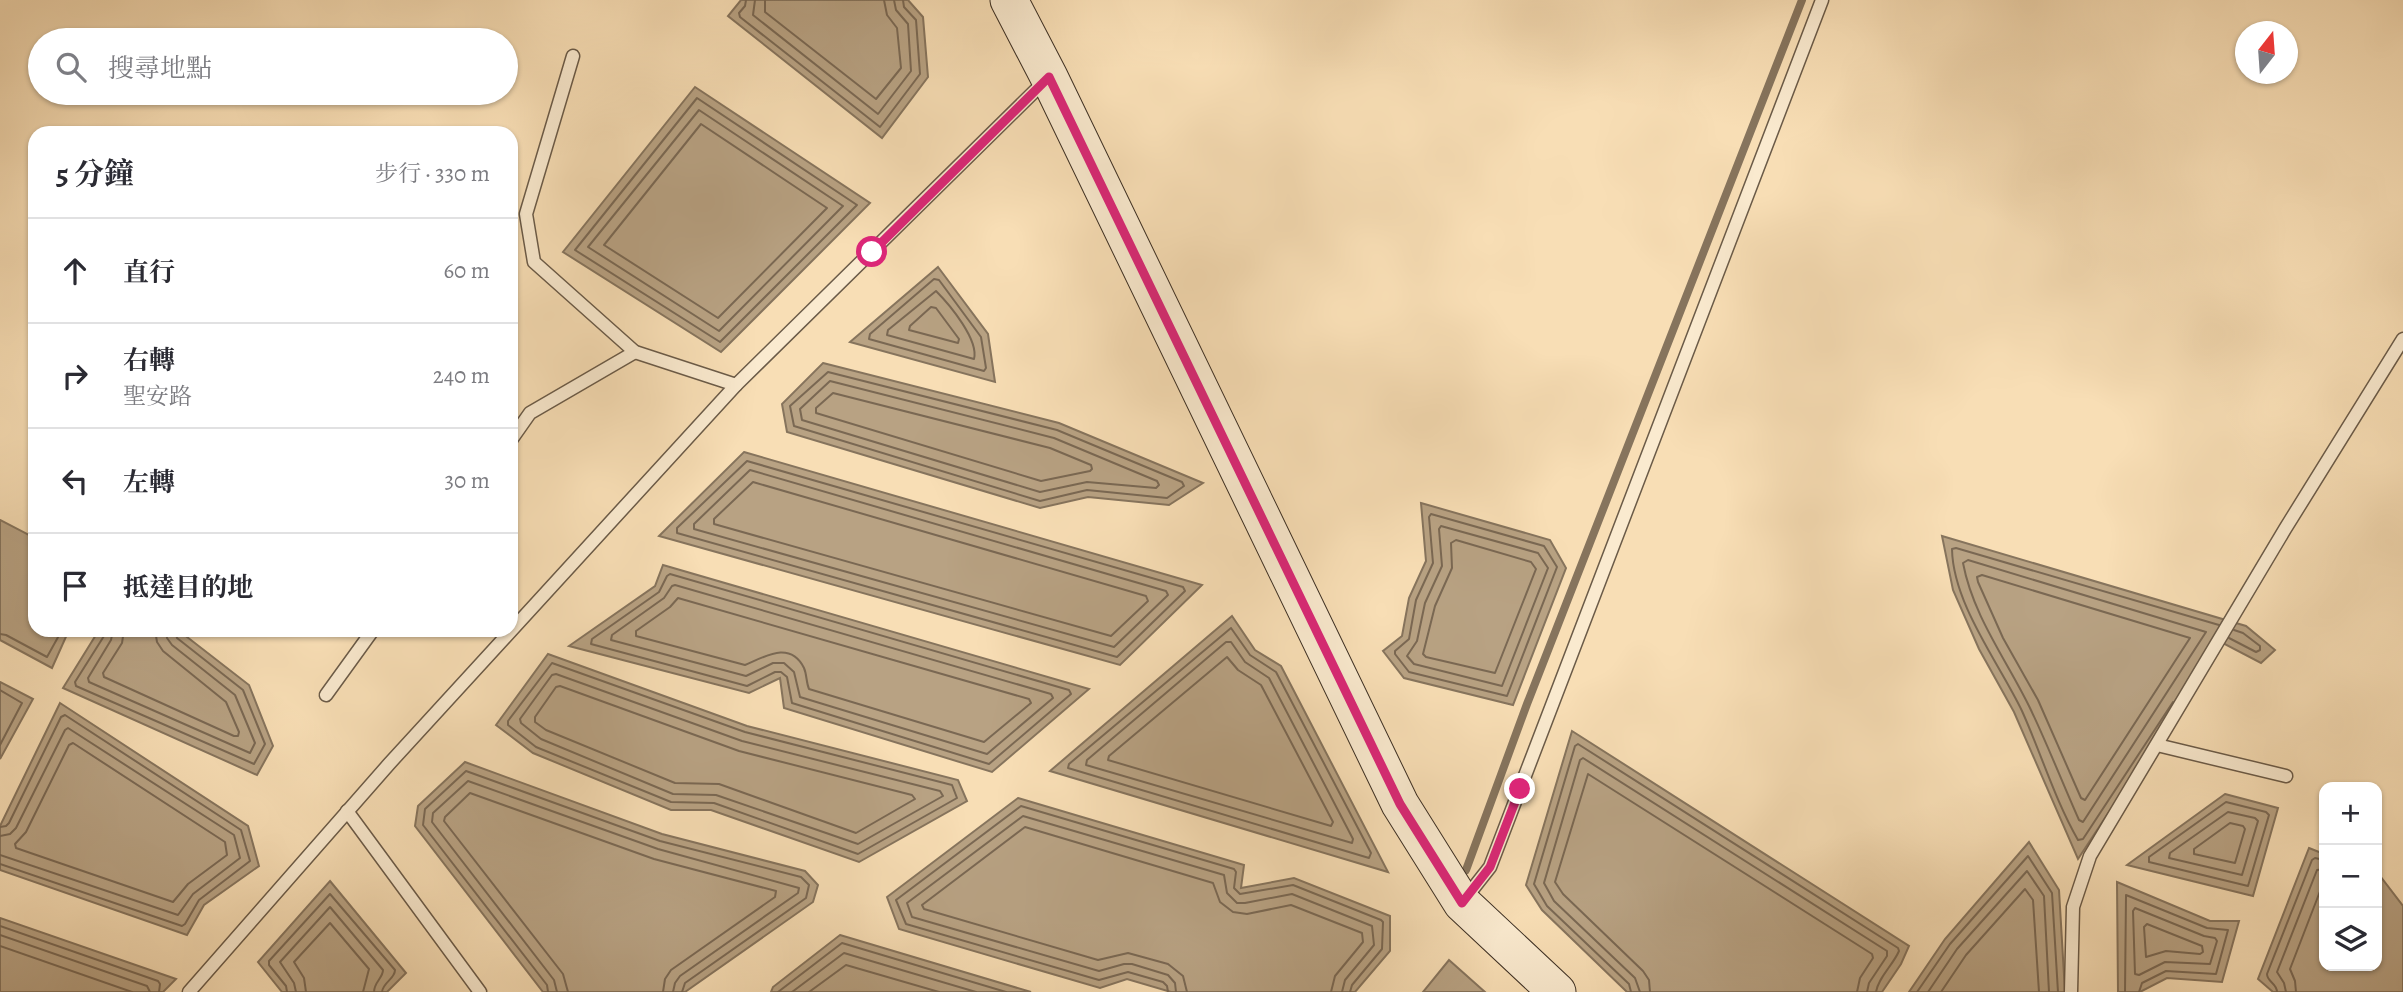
<!DOCTYPE html>
<html lang="zh-TW">
<meta charset="utf-8">
<style>
:root{--surface:#fff;--page:#f7f7f7;--text:#2b2b33;--muted:#7c7c81;--line:#e1e1e2}
body{margin:0;font-family:Alegreya,"Noto Serif TC",serif;background:var(--page);color:var(--text)}
.controls{position:absolute;right:21px;bottom:21px;display:grid;overflow:hidden;border-radius:14px;box-shadow:0 2px 5px #0004}
.controls button{width:63px;height:63px;display:grid;place-items:center;padding:0;border:0;border-bottom:2px solid var(--line);background:var(--surface);color:var(--text);font:35px sans-serif}
.compass{position:absolute;left:2235px;top:21px;width:63px;height:63px;border-radius:50%;background:var(--surface);box-shadow:0 2px 5px #0004;rotate:17deg}
.stop{position:absolute;width:21px;height:21px;margin:-16px;border:5px solid #db2777;border-radius:50%;background:#fff}
.stop.end{background:#db2777;border-color:#fff;box-shadow:0 2px 7px #0008}
.list{margin:0;padding:0;list-style:none}
h2{display:flex;justify-content:space-between;align-items:center;height:91px;margin:0;padding:0 28px;font-size:30px}
h2 small{font-size:23px;font-weight:400;color:var(--muted)}
.list li{display:grid;grid-template-columns:46px 1fr auto;gap:21px;align-items:center;box-sizing:border-box;height:105px;padding:0 28px;border-top:2px solid var(--line)}
.list b{display:block;font-size:26px;white-space:nowrap}
.list p{margin:0;font-size:23px;white-space:nowrap;color:var(--muted)}
.list em{font-size:23px;font-style:normal;color:var(--muted)}
.icon{flex:none;width:38px;height:38px;fill:none;stroke:currentColor;stroke-width:2;stroke-linecap:round;stroke-linejoin:round}
.map{position:relative;flex:none;width:2403px;height:992px;overflow:hidden}
.search{position:absolute;background:var(--surface);box-shadow:0 2px 5px #0004;left:28px;top:28px;width:490px;height:77px;display:flex;align-items:center;gap:18px;box-sizing:border-box;padding:0 24px;border-radius:38px;color:var(--muted);font-size:26px}
.panel{position:absolute;background:var(--surface);box-shadow:0 2px 5px #0004;left:28px;top:126px;width:490px;height:511px;border-radius:21px}
.map>svg:first-child{display:block}
</style>
<div class="map">
<svg width="2403" height="992" viewBox="0 0 2403 992">
<rect width="100%" height="100%" fill="#f8deb5"/>
<filter id="stains"><feTurbulence type="fractalNoise" baseFrequency=".00286" numOctaves="4"/><feColorMatrix values="0 0 0 0 .2 0 0 0 0 .09 0 0 0 0 .02 0 0 0 .5 -.17"/></filter>
<radialGradient id="worn" r=".72"><stop offset=".6" stop-color="#630" stop-opacity="0"/><stop offset="1" stop-color="#630" stop-opacity=".3"/></radialGradient>
<g fill="#b8a283" stroke="#86745d" stroke-width="2">
<path d="M741 0H908L923 17 928 77 882 138 728 16Z"/>
<path d="M695 87 870 203 721 352 563 252Z"/>
<path d="M938 267 988 334 995 382 850 342Z"/>
<path d="M823 363 1059 423 1203 483 1169 505 1088 497 1040 508 787 432 782 404Z"/>
<path d="M744 452 1202 585 1120 665 659 536Z"/>
<path d="M1421 503 1550 540 1566 568 1513 705 1404 678 1383 651 1402 636 1409 598 1426 561Z"/>
<path d="M0 520 35 538V630H69L52 668 0 640Z"/>
<path d="M1942 536 2246 626 2275 650 2261 663 2221 642 2078 859 2014 712 1979 649 1953 590Z"/>
<path d="M663 565 1089 689 992 772 784 708 780 678 749 693 569 646 655 586Z"/>
<path d="M1232 616 1255 650 1281 666 1388 872 1050 771Z"/>
<path d="M99 630H178L249 685 273 746 257 775 63 688Z"/>
<path d="M548 654 747 726 958 780 967 801 859 862 711 810H671L533 753 496 725Z"/>
<path d="M0 682 33 699 0 759Z"/>
<path d="M60 703 248 826 259 866 204 905 187 935 0 870V826Z"/>
<path d="M1572 731 1909 946 1901 964 1882 992H1627L1542 910 1526 885Z"/>
<path d="M465 762 662 834 805 871 818 885 813 902 685 992H543L415 826 418 806Z"/>
<path d="M2225 794 2278 808 2253 896 2127 865Z"/>
<path d="M1018 798 1244 865 1241 888 1294 878 1390 916V951L1355 992H1171L1127 979 1100 988 899 929 887 897Z"/>
<path d="M2029 842 2059 890 2065 992H1909L1945 939Z"/>
<path d="M2309 848 2324 854V966H2377V872L2403 906V992H2273L2258 979Z"/>
<path d="M330 881 406 973 387 992H282L258 962Z"/>
<path d="M2117 882 2210 921H2239L2222 982 2167 978 2140 992H2118Z"/>
<path d="M0 918 176 979 163 992H0Z"/>
<path d="M840 935 1031 992H771L773 987Z"/>
<path d="M1449 960 1485 992H1423Z"/>
</g>
<g fill="none" stroke-linecap="round" stroke-linejoin="round">
<g stroke="#7a6853" stroke-width="2">
<path d="M746 0 745 6 739 13 740 17 880 127 920 74 916 20 904 7 903 0"/>
<path d="M755 0 753 15 878 114 911 71 908 24 896 10 894 0"/>
<path d="M765 0V12L876 99 901 68 897 28 887 15 884 0"/>
<path d="M697 98 857 205 720 342 575 250Z"/>
<path d="M699 110 843 206 719 331 588 247Z"/>
<path d="M701 124 827 208 718 318 604 245Z"/>
<path d="M934 279 939 280 981 337 986 368 984 371 869 339 870 334Z"/>
<path d="M936 291C950 305 979 340 974 359L887 335 888 330Z"/>
<path d="M931 307 936 308 959 339 958 343 909 330 910 326Z"/>
<path d="M828 372 1057 430 1182 482 1184 486 1167 498 1087 490 1040 501 794 426 790 406Z"/>
<path d="M830 381 1054 438 1157 481 1159 485 1156 488 1087 482 1040 492 802 420 800 409Z"/>
<path d="M833 393 1050 448 1091 465 1092 469 1090 471 1041 481 816 413V408Z"/>
<path d="M747 461 1183 587 1185 591 1117 657 677 533V528Z"/>
<path d="M750 470 1166 591 1168 595 1114 647 694 529V524Z"/>
<path d="M753 482 1146 596 1148 601 1111 636 714 524V519Z"/>
<path d="M1431 514 1544 546 1557 567 1507 696 1409 672 1395 654V651L1409 639 1416 600 1433 563 1429 517Z"/>
<path d="M1441 526 1538 553 1548 568 1502 686 1414 664 1407 656 1417 641 1425 603 1442 566 1439 529Z"/>
<path d="M1456 540 1531 562 1536 569 1495 673 1426 657 1423 654 1435 606 1452 568 1451 543Z"/>
<path d="M1968 560 2206 632 2083 822 2079 820C2062 782 2047 743 2029 706 2006 659 1973 616 1963 563Z"/>
<path d="M670 574 1069 690 1071 694 989 764 792 703 787 677 781 672H775L747 686 591 644 592 639 659 592 667 576Z"/>
<path d="M1982 575 2190 638 2085 800 2081 798 2038 700 2003 638 1978 582 1977 577Z"/>
<path d="M675 585 1051 694 1053 698 987 754 800 697 794 672 784 663H773L746 676 611 640 612 635 664 598 672 586Z"/>
<path d="M678 598 1029 699 1031 703 984 742 809 689C806 682 807 675 804 668 790 640 764 657 745 665L636 636V631L670 607Z"/>
<path d="M1231 628 1250 655 1276 672 1371 853 1369 858 1068 768 1069 764Z"/>
<path d="M105 630 104 636 75 682 76 686 254 764 265 744 243 690 177 638 175 630"/>
<path d="M113 630 111 640 88 678 89 682 250 753 255 743 235 695 172 645 167 638 166 630"/>
<path d="M124 630 122 643 103 673 104 677 234 736H238L239 732 226 702 163 651 157 642 155 630"/>
<path d="M0 634 6 635 47 657 62 630"/>
<path d="M2229 638 2256 652 2260 650V646L2243 633 2234 630"/>
<path d="M1226 642H1231L1245 662 1269 678 1353 839 1352 843 1086 765 1087 760Z"/>
<path d="M1227 657 1238 670 1261 685 1333 822 1331 826 1108 760 1109 756Z"/>
<path d="M552 663 745 732 952 785 957 798 858 854 714 803 671 802 536 747 508 725V721Z"/>
<path d="M556 674 742 741 940 791 943 796 858 844 716 795 673 794 541 739 521 723 520 719 552 675Z"/>
<path d="M560 686 739 751 912 795 915 799 856 833 719 784 675 783 546 730 535 722V717L556 687Z"/>
<path d="M0 690 22 703 0 745"/>
<path d="M2173 702 2083 839 2078 840C2055 800 2041 753 2022 711 1999 663 1953 604 1952 549L1956 548 2219 625"/>
<path d="M73 743 225 842 227 855 188 884 173 902 16 848 15 844 26 832 69 745Z"/>
<path d="M2226 802 2266 812 2269 815 2248 886 2149 862V857Z"/>
<path d="M2228 812 2255 818 2258 821 2242 875 2169 858 2170 853Z"/>
<path d="M2230 823 2243 826 2245 829 2235 863 2194 854V849Z"/>
<path d="M0 827 6 826 9 823 61 717 65 715 241 830 250 861 199 900 185 924 182 926 0 864"/>
<path d="M0 836 10 834 16 828 65 730 68 728 234 835 240 858 193 894 178 915 0 855"/>
<path d="M2135 908 2204 936 2215 938 2217 941 2210 964 2165 962 2139 975 2135 974 2133 911Z"/>
<path d="M2147 924 2202 946 2203 952 2200 954 2166 951 2146 957 2144 927Z"/>
<path d="M0 926 158 981 160 984 159 992"/>
<path d="M0 935 147 986 150 992"/>
<path d="M0 946 132 992"/>
<path d="M287 992 286 986 269 965V961L330 894 395 970C395 979 383 982 382 992"/>
<path d="M296 992 294 983 280 962 330 907 383 970C383 978 374 982 374 992"/>
<path d="M306 992 304 978 294 962 330 923 369 969 363 992"/>
<path d="M548 992 547 985 423 825 425 809 466 771 660 841 801 877 809 885 806 898 685 983 682 992"/>
<path d="M557 992 554 980 432 822 433 813 468 781 658 849 799 888 798 893 680 976 675 983 673 992"/>
<path d="M568 992 563 974 444 821 445 817 470 793 654 859 776 891 775 897 671 970 665 979 663 992"/>
<path d="M778 992 842 943 1006 992"/>
<path d="M792 992 844 953 976 992"/>
<path d="M809 992 846 965 939 992"/>
<path d="M1168 992 1167 986 1163 982 1128 972 1099 980 906 924 896 900 1021 806 1234 869 1236 872 1234 888 1240 894 1293 885 1381 920 1383 922 1382 949 1352 985 1350 992"/>
<path d="M1176 992 1175 983 1168 975 1132 964H1124L1099 971 912 917 907 903 1023 816 1224 875 1227 893 1237 903H1245L1292 894 1372 926 1374 945 1345 980 1342 992"/>
<path d="M1187 992 1183 976 1168 964 1128 953 1098 960 924 909 922 905 1025 827 1213 883 1220 902 1233 912 1247 914 1291 905 1362 933 1363 942 1335 976 1331 992"/>
<path d="M1631 992 1629 984 1547 906 1534 884 1575 746 1578 744 1898 948 1899 951C1893 965 1878 978 1876 992"/>
<path d="M1640 992 1635 978 1554 901 1544 883 1580 760 1583 758 1887 951V956L1869 983 1867 992"/>
<path d="M1650 992 1649 980 1643 971 1563 894 1555 882 1588 774 1872 954 1873 958 1860 978 1857 992"/>
<path d="M1917 992 1950 944 2028 856 2052 893 2058 992"/>
<path d="M1928 992 1957 949 2027 871 2044 896 2049 992"/>
<path d="M1941 992 1966 955 2025 889 2033 900 2039 992"/>
<path d="M2125 992 2126 895 2207 928 2228 930 2216 974 2166 971 2142 983 2139 992"/>
<path d="M2277 992C2277 983 2267 982 2267 974L2312 860 2315 858 2324 860"/>
<path d="M2286 992 2284 983 2277 972 2317 870 2324 869"/>
<path d="M2296 992 2295 981 2290 969 2324 881"/>
</g>
<path stroke="#86745d" stroke-width="8" d="M1466 870 1527 704 1802 0"/>
<defs>
<g id="lane">
<path d="M573 56 526 214 534 262 635 352 736 385"/>
<path d="M511 440 530 413 635 352"/>
<path d="M326 695 373 630"/>
<path d="M2157 745 2286 776"/>
<path d="M347 811 480 992"/>
<path d="M1464 900 1490 867 1822 0"/>
<path d="M189 992 389 764 736 385 1046 80"/>
<path d="M2071 992 2073 907 2090 856 2285 529 2403 339"/>
</g>
<path id="secondary" d="M1009 0 1049 77 1400 804 1462 903 1557 992"/>
</defs>
<use href="#lane" stroke="#6b5b48" stroke-width="15"/>
<use href="#secondary" stroke="#3c2f23" stroke-width="39"/>
<use href="#lane" stroke="#faeacf" stroke-width="12"/>
<use href="#secondary" stroke="#faeacf" stroke-width="37"/>
</g>
<g fill="none" stroke-linecap="round" stroke-linejoin="round">
<path stroke="#db2777" stroke-width="9" d="M872 252 1049 77 1400 804 1462 903 1490 867 1520 789"/>
</g>
<rect width="100%" height="100%" filter="url(#stains)"/>
<rect width="100%" height="100%" fill="url(#worn)"/>
</svg>
<div class="controls">
<button>+</button>
<button>−</button>
<button><svg class="icon" aria-label="layers" viewBox="0 0 24 24"><path d="M12 4l9 5-9 5-9-5zM3 14l9 5 9-5"/></svg></button>
</div>
<svg class="compass" viewBox="-18 -18 36 36"><path d="M0-13l5 13h-10z" fill="#e53935"/><path d="M0 13l5-13h-10z" fill="#7c7c81"/></svg>
<div class="stop" style="left:872px;top:252px"></div>
<div class="stop end" style="left:1520px;top:789px"></div>
<div class="search"><svg class="icon" aria-label="search" viewBox="0 0 24 24"><circle cx="10" cy="10" r="6"/><path d="M15 15l6 6"/></svg>搜尋地點</div>
<section class="panel">
<h2>5 分鐘<small>步行 · 330 m</small></h2>
<ul class="list">
<li><svg class="icon" aria-label="ahead" viewBox="0 0 24 24"><path d="M12 20V5M6 11l6-6 6 6"/></svg><div><b>直行</b></div><em>60 m</em></li>
<li><svg class="icon" aria-label="right" viewBox="0 0 24 24"><path d="M7 20v-9h11M14 6l5 5-5 5"/></svg><div><b>右轉</b><p>聖安路</p></div><em>240 m</em></li>
<li><svg class="icon" aria-label="left" viewBox="0 0 24 24"><path d="M17 20v-9H6M10 6l-5 5 5 5"/></svg><div><b>左轉</b></div><em>30 m</em></li>
<li><svg class="icon" aria-label="arrive" viewBox="0 0 24 24"><path d="M6 21V4h12l-3 4 3 4H6"/></svg><div><b>抵達目的地</b></div></li>
</ul>
</section>
</div>
